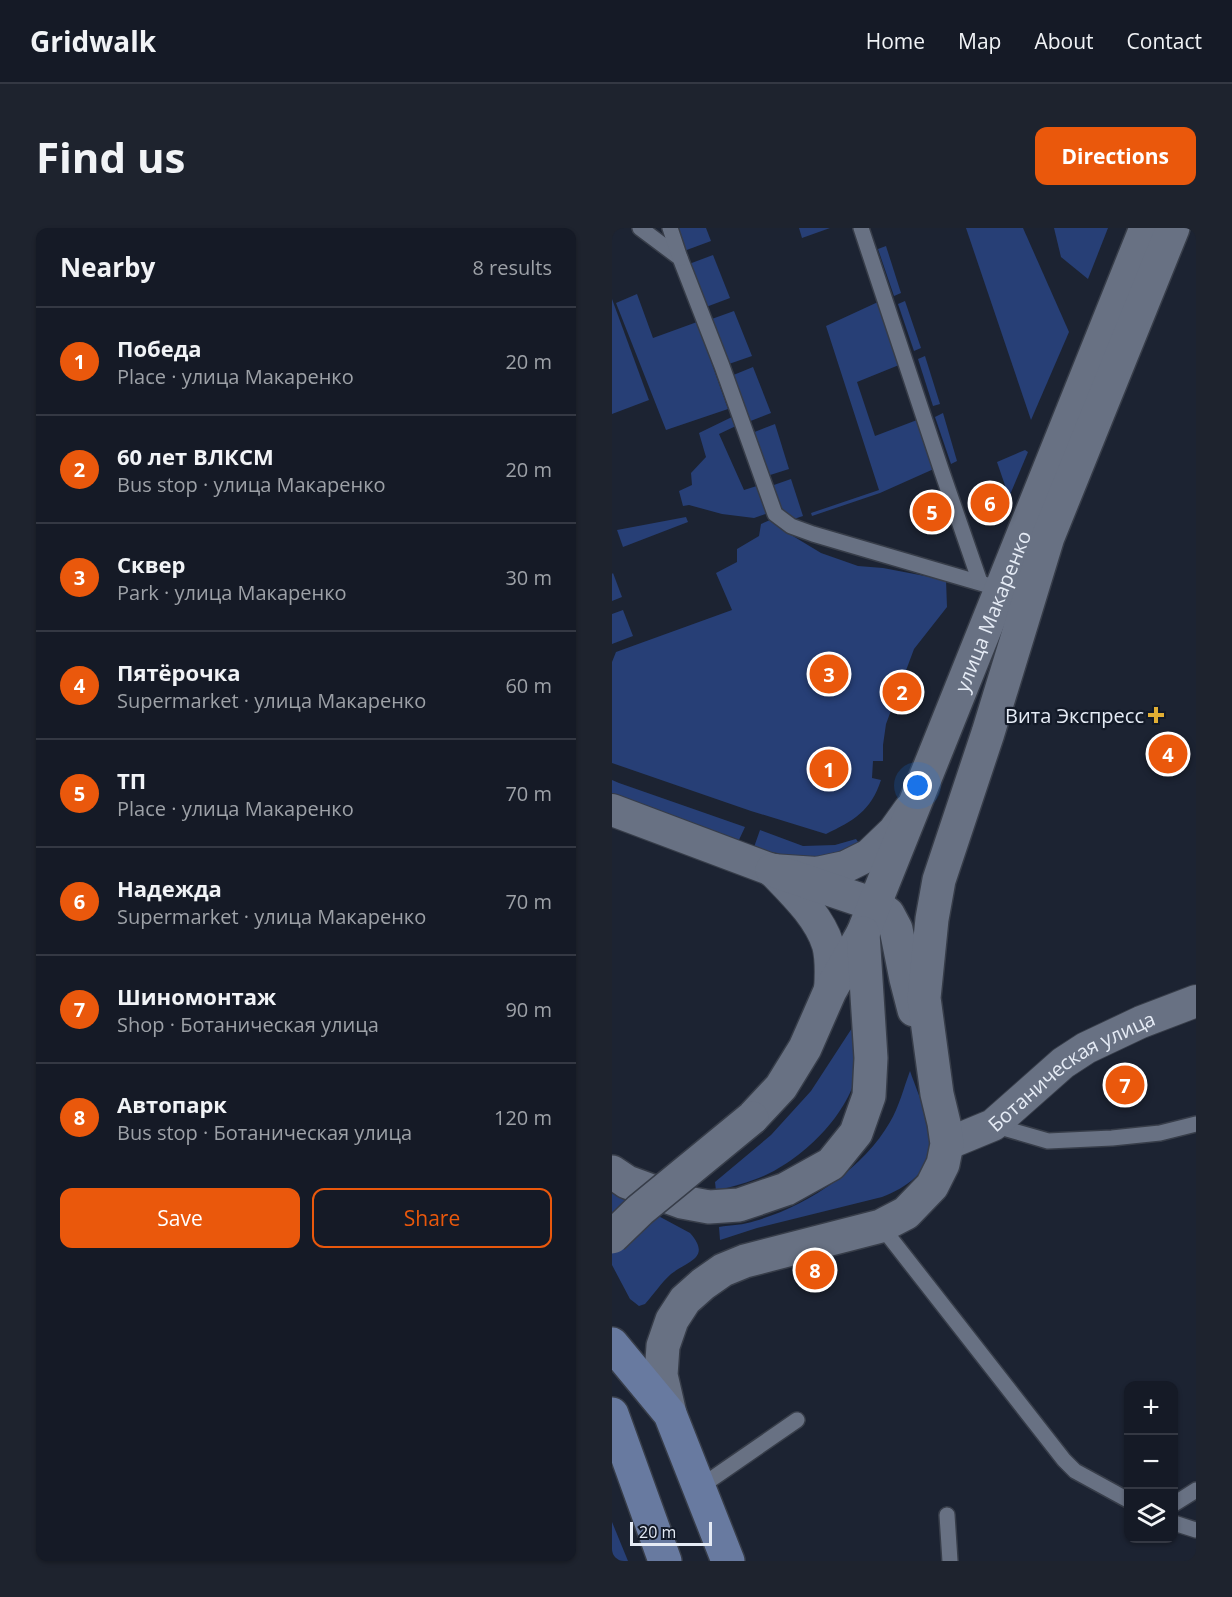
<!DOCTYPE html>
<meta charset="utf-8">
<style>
:root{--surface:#151a26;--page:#1e232e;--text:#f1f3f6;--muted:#9da1a7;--line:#343843;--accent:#ea580c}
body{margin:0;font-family:"Open Sans",sans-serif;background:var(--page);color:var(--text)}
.controls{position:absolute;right:18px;bottom:18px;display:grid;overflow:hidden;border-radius:12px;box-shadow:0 2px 4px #0004}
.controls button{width:54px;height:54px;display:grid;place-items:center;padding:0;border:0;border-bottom:2px solid var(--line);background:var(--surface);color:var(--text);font:30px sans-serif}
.scale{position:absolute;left:18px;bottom:15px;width:82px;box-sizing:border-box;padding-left:6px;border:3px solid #e5ebf5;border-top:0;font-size:16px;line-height:21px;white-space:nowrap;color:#e5ebf5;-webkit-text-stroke:4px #131a28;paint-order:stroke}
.you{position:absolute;left:306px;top:558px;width:21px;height:21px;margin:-15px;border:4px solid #fff;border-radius:50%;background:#1a73e8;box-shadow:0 0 0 9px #1a73e833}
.badge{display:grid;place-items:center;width:39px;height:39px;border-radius:50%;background:var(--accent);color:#fff;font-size:20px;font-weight:700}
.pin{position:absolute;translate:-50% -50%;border:3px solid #fff;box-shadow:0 2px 6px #0006}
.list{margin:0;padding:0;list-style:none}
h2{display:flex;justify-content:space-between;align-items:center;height:78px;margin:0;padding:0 24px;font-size:26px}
h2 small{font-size:20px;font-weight:400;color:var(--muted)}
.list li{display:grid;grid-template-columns:39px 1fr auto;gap:18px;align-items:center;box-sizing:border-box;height:108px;padding:0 24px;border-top:2px solid var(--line)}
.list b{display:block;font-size:22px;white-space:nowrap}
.list p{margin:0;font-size:20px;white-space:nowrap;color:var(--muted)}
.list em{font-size:20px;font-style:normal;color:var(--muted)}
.actions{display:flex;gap:12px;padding:18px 24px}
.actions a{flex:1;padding:14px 0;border:2px solid var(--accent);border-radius:12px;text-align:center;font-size:21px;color:var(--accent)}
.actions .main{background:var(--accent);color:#fff}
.icon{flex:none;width:33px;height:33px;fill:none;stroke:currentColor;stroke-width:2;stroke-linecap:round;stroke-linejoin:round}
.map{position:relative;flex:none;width:584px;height:1333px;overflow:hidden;border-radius:12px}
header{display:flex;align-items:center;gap:36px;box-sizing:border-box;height:84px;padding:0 30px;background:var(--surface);border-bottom:2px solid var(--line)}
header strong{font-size:28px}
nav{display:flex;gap:33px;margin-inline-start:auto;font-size:21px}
.intro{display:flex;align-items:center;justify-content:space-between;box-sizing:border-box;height:144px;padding:0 36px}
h1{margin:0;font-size:42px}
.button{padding:15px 27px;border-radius:12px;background:var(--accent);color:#fff;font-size:21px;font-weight:700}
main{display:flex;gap:36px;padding:0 36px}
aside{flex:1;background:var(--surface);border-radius:12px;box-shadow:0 2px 4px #0004}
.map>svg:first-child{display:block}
</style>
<header>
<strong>Gridwalk</strong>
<nav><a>Home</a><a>Map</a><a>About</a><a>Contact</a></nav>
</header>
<div class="intro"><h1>Find us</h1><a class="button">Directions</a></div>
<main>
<aside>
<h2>Nearby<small>8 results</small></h2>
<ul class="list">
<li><span class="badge">1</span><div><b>Победа</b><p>Place · улица Макаренко</p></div><em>20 m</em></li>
<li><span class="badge">2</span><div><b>60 лет ВЛКСМ</b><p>Bus stop · улица Макаренко</p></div><em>20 m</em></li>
<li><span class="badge">3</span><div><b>Сквер</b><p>Park · улица Макаренко</p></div><em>30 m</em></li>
<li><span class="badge">4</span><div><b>Пятёрочка</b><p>Supermarket · улица Макаренко</p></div><em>60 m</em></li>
<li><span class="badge">5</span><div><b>ТП</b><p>Place · улица Макаренко</p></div><em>70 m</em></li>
<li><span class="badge">6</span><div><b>Надежда</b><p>Supermarket · улица Макаренко</p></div><em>70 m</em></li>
<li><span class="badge">7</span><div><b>Шиномонтаж</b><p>Shop · Ботаническая улица</p></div><em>90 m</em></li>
<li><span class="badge">8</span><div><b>Автопарк</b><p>Bus stop · Ботаническая улица</p></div><em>120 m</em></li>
</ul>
<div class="actions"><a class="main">Save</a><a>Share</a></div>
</aside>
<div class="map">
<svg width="584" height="1333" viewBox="0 0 584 1333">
<rect width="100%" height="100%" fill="#1c2332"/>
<g fill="#273f76">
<path d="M64 0H94L99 13 72 23Z"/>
<path d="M187 0H218L190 10Z"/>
<path d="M354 0H411L457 104 419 192Z"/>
<path d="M442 0H496L476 51 449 29Z"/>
<path d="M274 18 289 65 282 68 266 21Z"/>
<path d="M101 27 118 70 94 79 77 36Z"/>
<path d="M25 66 41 110 85 94 116 181 54 202 4 75Z"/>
<path d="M0 71 37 172 0 186Z"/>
<path d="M293 73 309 120 302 123 286 76Z"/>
<path d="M266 74 287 137 245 154 263 208 305 192 324 240 268 265 200 288 199 285 267 262 214 98Z"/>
<path d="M122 83 140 128 114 137 97 92Z"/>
<path d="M313 128 328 176 321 178 306 131Z"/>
<path d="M141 139 159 185 136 194 119 148Z"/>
<path d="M331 185 345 233 339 236 323 189Z"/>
<path d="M122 188 126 197 107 206 132 262 148 257 156 285 142 290 110 286 77 277 71 278 67 263 80 257 79 245 94 229 87 205Z"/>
<path d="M163 196 177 241 155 248 140 205Z"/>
<path d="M413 222 416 224 397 269 385 234Z"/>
<path d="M179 251 191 288 179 292 167 283 159 258Z"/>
<path d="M74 289 76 294 11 319 5 302Z"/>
<path d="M158 292 171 302 209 325 246 338 271 340 334 352 335 379 302 421 274 496 271 517V533H261L260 550 269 552C259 583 241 593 214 606L139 583 0 535V434L4 424 120 382 104 345 125 334V321L147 308 149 296Z"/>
<path d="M1 345 10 369 0 373V346Z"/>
<path d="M11 382 21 408 0 416V386Z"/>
<path d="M0 552 7 555 133 599 126 614 0 571Z"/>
<path d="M148 602 191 618 223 617 244 611 251 621 206 634 141 622Z"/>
<path d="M242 797C243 809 247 822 246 834 244 882 187 936 144 951 131 956 117 959 104 963L103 954 159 907 199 863Z"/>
<path d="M298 843C302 855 322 904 321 914 319 943 294 960 270 969L145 1000 108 1012 107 999C119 997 132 997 143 993 195 978 251 941 278 894 287 879 292 859 298 843Z"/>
<path d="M0 963 78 1005C100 1030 76 1033 59 1046 49 1055 42 1066 33 1076L27 1078 18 1071 0 1037Z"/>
<path d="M0 1294 16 1333H0Z"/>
</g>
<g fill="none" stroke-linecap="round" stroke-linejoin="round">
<defs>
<g id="service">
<path d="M28 0 68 30 110 138 163 286 179 298 201 306 392 362"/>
<path d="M58 0 68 30"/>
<path d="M249 0 330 244 368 354"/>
<path d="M381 897 436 913 500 910 548 905 584 896"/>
<path d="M269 998 452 1232 463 1243 516 1272"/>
<path d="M88 1259 185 1192"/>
<path d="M562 1276 584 1262"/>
<path d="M335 1287 338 1333"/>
<path d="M562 1295 584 1302"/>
</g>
<g id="minor">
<path d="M0 582 160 642 205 645 233 639 257 627 282 603 297 582"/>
<path d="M160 642C180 663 207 688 216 717 220 732 219 748 218 763"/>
<path id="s1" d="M335 916 381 897 451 835 474 820 529 794 584 773"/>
</g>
<g id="tertiary">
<path d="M160 642 264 677 276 686 284 701 294 751 302 782"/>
<path id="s2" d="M140 890 169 859 193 820 218 763 251 705 534 0"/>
<path d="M0 944 15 954 70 974 97 979 127 977 174 961 219 936 244 905 257 868 259 830 251 705"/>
<path d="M58 1186 49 1147 51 1118 60 1092 73 1072 91 1056 111 1042 133 1033 269 998 294 985 320 958 331 936 335 916 332 895 325 866 312 770 320 691 327 652 376 505 436 309 561 0"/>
</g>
<g id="secondary">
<path d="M0 1116 58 1186 116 1333"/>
<path d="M0 1186 53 1333"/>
</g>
</defs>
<use href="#service" stroke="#373d49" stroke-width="18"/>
<use href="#minor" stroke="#373d49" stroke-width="34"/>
<use href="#tertiary" stroke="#373d49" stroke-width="36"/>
<use href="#secondary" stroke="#373d49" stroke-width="36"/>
<use href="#service" stroke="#687183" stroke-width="15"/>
<use href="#minor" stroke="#687183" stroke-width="32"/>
<use href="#tertiary" stroke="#687183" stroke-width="33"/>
<use href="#secondary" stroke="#687aa0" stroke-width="33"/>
<defs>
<path id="tertiary-bridge" d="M0 1009 28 982 140 890"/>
</defs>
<use href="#tertiary-bridge" stroke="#373d49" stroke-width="36" stroke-linecap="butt"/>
<use href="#tertiary-bridge" stroke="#687183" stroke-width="33"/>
</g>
<path fill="#e2af34" stroke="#131a28" stroke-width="2" d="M541 478h6v6h6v6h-6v6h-6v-6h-6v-6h6z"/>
<g text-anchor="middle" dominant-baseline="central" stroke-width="4.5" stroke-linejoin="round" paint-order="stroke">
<g font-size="20" fill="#e5ebf5" stroke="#131a28">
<text stroke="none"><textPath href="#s2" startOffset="564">улица Макаренко</textPath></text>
<text stroke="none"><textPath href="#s1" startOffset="146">Ботаническая улица</textPath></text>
</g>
<g font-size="20" fill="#e5ebf5" stroke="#131a28" text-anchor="end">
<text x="532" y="487">Вита Экспресс</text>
</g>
</g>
</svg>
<div class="controls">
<button>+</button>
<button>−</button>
<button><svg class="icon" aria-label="layers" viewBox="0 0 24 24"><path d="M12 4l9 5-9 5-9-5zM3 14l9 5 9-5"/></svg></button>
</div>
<div class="scale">20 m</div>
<div class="you"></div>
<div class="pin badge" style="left:217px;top:541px">1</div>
<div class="pin badge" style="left:290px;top:464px">2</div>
<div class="pin badge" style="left:217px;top:446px">3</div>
<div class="pin badge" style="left:556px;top:526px">4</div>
<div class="pin badge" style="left:320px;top:284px">5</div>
<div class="pin badge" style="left:378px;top:275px">6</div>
<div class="pin badge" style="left:513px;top:857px">7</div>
<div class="pin badge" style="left:203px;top:1042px">8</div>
</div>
</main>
